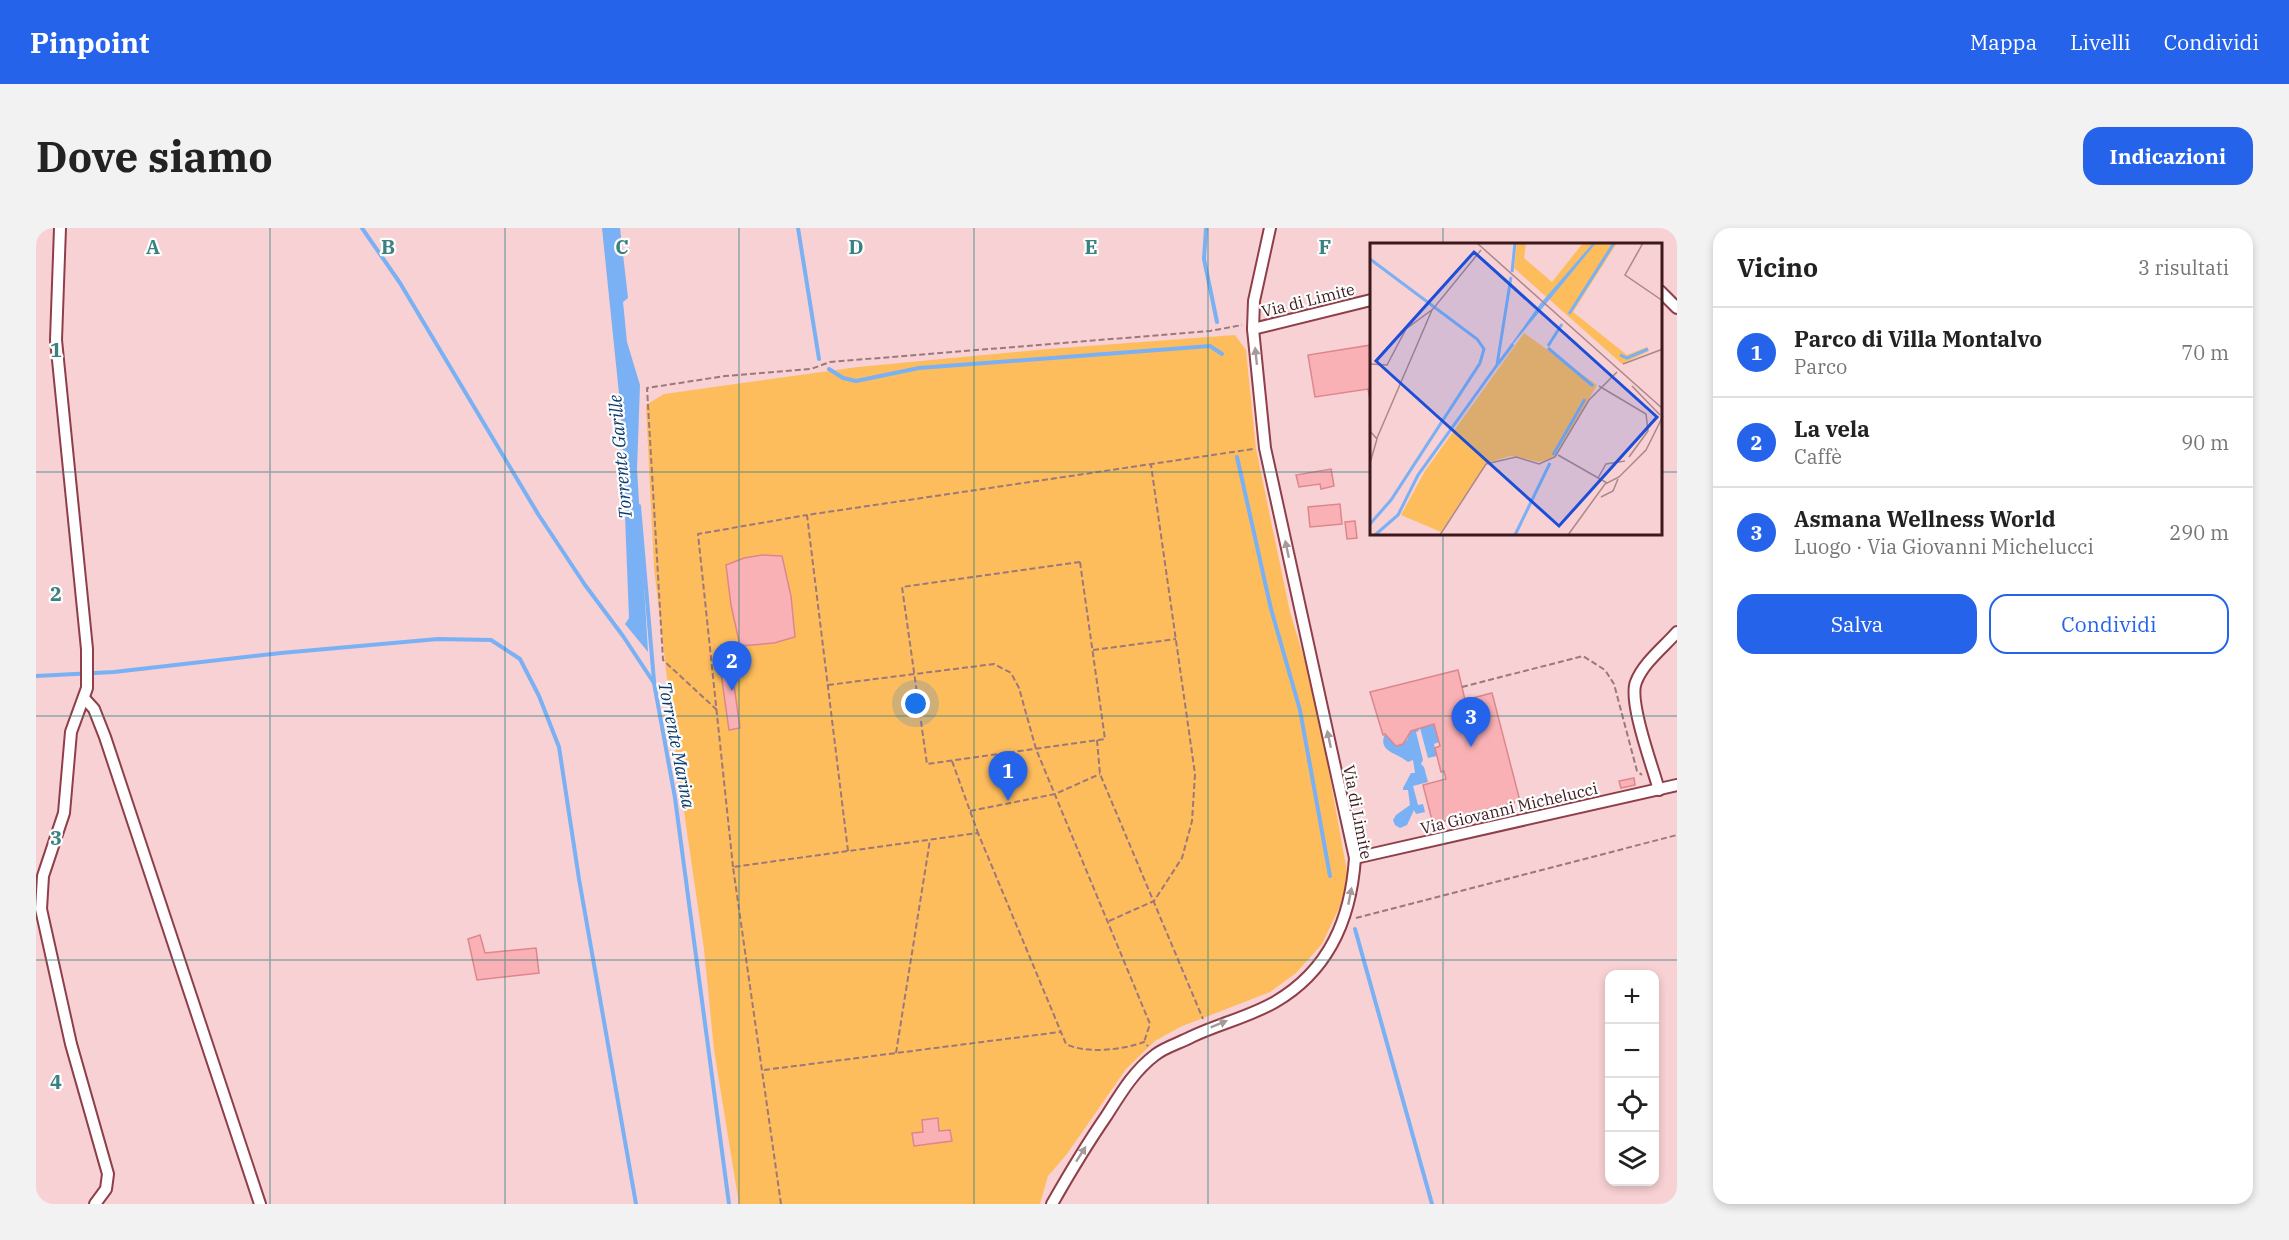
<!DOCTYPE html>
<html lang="it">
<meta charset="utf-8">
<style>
:root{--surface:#fff;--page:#f2f2f2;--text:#222;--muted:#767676;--line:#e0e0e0;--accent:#2563eb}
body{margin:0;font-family:"IBM Plex Serif",serif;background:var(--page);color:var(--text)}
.controls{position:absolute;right:18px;bottom:18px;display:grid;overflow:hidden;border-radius:12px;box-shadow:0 3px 9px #0003}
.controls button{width:54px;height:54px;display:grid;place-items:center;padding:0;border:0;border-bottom:2px solid var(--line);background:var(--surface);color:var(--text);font:30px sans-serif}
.you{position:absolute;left:880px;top:476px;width:21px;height:21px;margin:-15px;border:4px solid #fff;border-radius:50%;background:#1a73e8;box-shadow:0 0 0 9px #1a73e833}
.badge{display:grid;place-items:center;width:39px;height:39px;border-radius:50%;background:var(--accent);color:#fff;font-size:20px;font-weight:700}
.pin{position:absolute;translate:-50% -50px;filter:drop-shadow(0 2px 3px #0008)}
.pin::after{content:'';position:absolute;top:32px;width:21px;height:18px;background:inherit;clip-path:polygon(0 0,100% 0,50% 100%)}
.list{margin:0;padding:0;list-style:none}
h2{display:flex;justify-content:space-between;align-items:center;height:78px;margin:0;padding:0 24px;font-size:26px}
h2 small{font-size:20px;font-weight:400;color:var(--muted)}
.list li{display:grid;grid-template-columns:39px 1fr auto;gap:18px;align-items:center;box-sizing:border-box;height:90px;padding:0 24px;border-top:2px solid var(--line)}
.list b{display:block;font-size:22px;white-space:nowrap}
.list p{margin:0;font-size:20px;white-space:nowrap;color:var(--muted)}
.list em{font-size:20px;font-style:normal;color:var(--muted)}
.actions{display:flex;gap:12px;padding:18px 24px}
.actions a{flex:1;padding:14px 0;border:2px solid var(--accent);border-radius:18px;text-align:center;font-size:21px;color:var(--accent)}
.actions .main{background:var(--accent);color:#fff}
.icon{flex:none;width:33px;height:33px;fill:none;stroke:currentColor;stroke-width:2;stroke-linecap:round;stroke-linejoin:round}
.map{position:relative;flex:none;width:1641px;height:976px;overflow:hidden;border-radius:18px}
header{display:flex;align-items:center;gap:36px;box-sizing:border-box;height:84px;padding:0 30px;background:var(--accent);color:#fff}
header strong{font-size:28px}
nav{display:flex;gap:33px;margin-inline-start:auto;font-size:21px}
.intro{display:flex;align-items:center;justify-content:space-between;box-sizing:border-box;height:144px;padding:0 36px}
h1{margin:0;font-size:42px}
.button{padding:15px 27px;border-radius:18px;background:var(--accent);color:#fff;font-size:21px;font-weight:700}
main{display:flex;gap:36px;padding:0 36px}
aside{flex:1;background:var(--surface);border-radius:18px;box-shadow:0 3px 9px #0003}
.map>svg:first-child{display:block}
</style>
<header>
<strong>Pinpoint</strong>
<nav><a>Mappa</a><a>Livelli</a><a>Condividi</a></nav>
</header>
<div class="intro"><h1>Dove siamo</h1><a class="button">Indicazioni</a></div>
<main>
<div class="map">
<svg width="1641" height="976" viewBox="0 0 1641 976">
<rect width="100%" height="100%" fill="#f7d1d3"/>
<path fill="#febd5d" d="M1199 107 1210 122 1220 221 1254 384 1279 467 1312 649 1304 678 1286 716 1260 745 1234 764 1144 799 1119 813 1090 841 1031 926 1012 948 1004 976H703L678 822 668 721 641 535 618 340 610 177 628 166 822 139 1012 121Z"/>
<g fill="#7ab0f4">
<path d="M566 0H584L592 70 587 74 591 114 604 157 601 241 612 424 589 396 593 390 585 185Z"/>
<path d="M1398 496 1403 514 1398 516 1401 528 1392 530 1384 500Z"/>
<path d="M1382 501 1383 503 1380 504 1387 532 1385 536 1388 539 1392 554 1377 558 1382 577 1387 576 1389 584 1380 586 1378 582 1371 597 1364 600 1359 597 1357 592 1360 587 1374 577 1372 562H1367V560L1375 545H1379L1377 532 1372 534C1362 525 1341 524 1349 506L1360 517 1363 518 1371 512 1375 503Z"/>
</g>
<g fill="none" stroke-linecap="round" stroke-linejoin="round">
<g stroke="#7ab0f4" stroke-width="4">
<path d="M326 0 364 55 502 286 549 357 587 408 618 455 639 570 693 976"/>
<path d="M762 0 783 131"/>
<path d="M1170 0 1168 31 1181 94"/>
<path d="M793 141 807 150 820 153 883 140 1174 118 1186 126"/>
<path d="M1201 229 1235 381 1264 482 1294 648"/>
<path d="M603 278 618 453"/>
<path d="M0 448 78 444 245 425 402 411 455 412 484 431 503 468 523 519 543 651 600 976"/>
<path d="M1319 701 1396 976"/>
</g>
</g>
<g fill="#fab1b6" stroke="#dd868e" stroke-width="1.5">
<path d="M1335 117V177L1332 161 1279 169 1272 127Z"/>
<path d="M1295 241 1298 258 1285 261 1284 256 1263 259 1260 247Z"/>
<path d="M1304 276 1306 296 1274 299 1272 279Z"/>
<path d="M1319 293 1321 310 1311 311 1309 294Z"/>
<path d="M726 327 746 328 755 368 759 409 738 415 704 418 695 377 690 337 708 330Z"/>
<path d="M1422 442 1429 472 1456 465 1484 573 1397 596 1387 557 1410 551 1408 543 1405 544 1399 520 1404 518 1398 496 1375 503 1367 516 1360 518 1349 506 1347 507 1334 464Z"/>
<path d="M696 443 704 500 693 502 685 445Z"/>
<path d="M1598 550 1599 557 1585 560 1583 553Z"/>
<path d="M444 707 449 725 500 720 503 745 441 752 432 711Z"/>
<path d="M902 890 903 903 914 902 916 913 878 918 876 905 887 904 886 892Z"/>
</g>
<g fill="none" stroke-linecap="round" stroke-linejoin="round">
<defs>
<g id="minor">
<path d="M24 0 20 112 51 421V460L35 504 28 585 7 648 5 681 35 816 72 946 70 961 59 976"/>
<path d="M1624 63 1641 80"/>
<path d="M1217 101 1335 72"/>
<path d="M48 470 58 481 69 509 224 976"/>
<path d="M1623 562C1617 540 1592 473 1600 454 1607 435 1628 419 1641 404"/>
<path d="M1319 630 1641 557"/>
<path d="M1016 976C1033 946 1051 916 1071 887 1085 865 1098 843 1119 827 1129 819 1144 815 1155 809 1182 796 1213 789 1239 774 1294 742 1315 690 1319 630L1229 220 1217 101 1218 73 1234 0"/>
</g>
</defs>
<use href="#minor" stroke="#8e3f49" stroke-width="14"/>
<g stroke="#9d787b" stroke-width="2" stroke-dasharray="6 3" stroke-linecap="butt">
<path d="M1044 334 1069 511 891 536 866 359Z"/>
<path d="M1057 422 1140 411"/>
<path d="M792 457 958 436 975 445 983 460 1000 521 1114 796 1108 814"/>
<path d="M1426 459 1547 428 1569 442 1578 456 1601 543 1606 547"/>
<path d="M681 482 627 432 611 160 689 148 775 141 794 134 1174 103 1206 97"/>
<path d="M1061 512 1064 546 1167 791"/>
<path d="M916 533 942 605"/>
<path d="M934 583 1019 566 1064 546"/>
<path d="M812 623 771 287 1217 221"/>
<path d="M697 639 662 306 771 287"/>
<path d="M1320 690 1641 607"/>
<path d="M1073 693 1118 673 1146 630 1156 593 1159 546 1115 237"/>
<path d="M860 825 894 612"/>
<path d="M728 842 1024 804"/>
<path d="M745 976 697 639 942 605 1030 816C1049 826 1087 822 1108 814L1112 818"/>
</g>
<use href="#minor" stroke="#fff" stroke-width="10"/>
</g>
<defs><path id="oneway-solid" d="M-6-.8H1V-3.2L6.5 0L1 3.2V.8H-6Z" transform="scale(1.5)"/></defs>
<g fill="#a79899">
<use href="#oneway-solid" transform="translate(1220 128) rotate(-96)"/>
<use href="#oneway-solid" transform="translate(1251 321) rotate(-102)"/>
<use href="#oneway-solid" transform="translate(1293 511) rotate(-102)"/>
<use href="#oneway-solid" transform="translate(1314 668) rotate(-79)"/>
<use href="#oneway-solid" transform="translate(1183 796) rotate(-22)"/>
<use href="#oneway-solid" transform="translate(1045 926) rotate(-57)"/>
</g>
<path fill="none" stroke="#3a8282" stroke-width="1.5" stroke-opacity="0.55" d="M234 0V976M469 0V976M703 0V976M938 0V976M1172 0V976M1407 0V16M0 244H1335M1624 244H1641M1407 306V976M0 488H1641M0 732H1641"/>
<g text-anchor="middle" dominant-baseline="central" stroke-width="4.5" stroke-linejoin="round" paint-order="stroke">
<g font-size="16" fill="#3b191d" stroke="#fdfdfd">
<text transform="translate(1272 72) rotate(-14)">Via di Limite</text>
<text transform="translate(1473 580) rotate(-13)">Via Giovanni Michelucci</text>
<text transform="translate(1322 584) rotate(79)">Via di Limite</text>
</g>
<g font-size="18" font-style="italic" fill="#08396e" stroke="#fdfdfd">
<text transform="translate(584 229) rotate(-95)">Torrente Garille</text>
<text transform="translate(641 517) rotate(79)">Torrente Marina</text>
</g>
</g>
<g transform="translate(1334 15)">
<rect width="292" height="292" fill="#f7d1d3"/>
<path d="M147 0H156L154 15 182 39 213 0H247L203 69 257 112 277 104 279 108 252 121 144 25ZM154 90 227 142 185 214 169 219 141 213 116 220 71 289 31 272 55 228Z" fill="#febd5d"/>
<path d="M223 0H226L129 118 170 61Z" fill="#7ab0f4"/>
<path fill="none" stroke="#7ab0f4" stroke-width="3" d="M0 16 107 96 114 106 110 120 21 257 0 281M142 29 145 0M199 71 244 0M178 103 192 81M178 105 223 143M250 112 257 115 278 106M128 121 143 101M183 212 215 156M5 292 28 272 48 232 127 122 141 34M145 292 180 220"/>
<path fill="none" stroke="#ac878a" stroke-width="1.5" d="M107 0 293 166M273 0 255 32 293 58M0 121 17 122 36 86 63 66 111 7M253 121 293 106M229 143 276 171 278 188 259 214M262 143 290 172M0 188 7 196 0 220M7 195 62 67M188 212 237 240M228 235 236 221 255 218M231 254 243 248 248 236M70 292 116 221 146 214 169 221 185 214 219 157 247 129M198 292 235 241 249 234 276 207 293 173"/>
<path fill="#1d4ed8" fill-opacity="0.15" stroke="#1d4ed8" stroke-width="3" d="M104 9 287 174 189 283 6 118Z"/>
<rect width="292" height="292" fill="none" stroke="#3b191d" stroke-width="3"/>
</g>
<g font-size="20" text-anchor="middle" font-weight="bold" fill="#3a8282" stroke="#fdfdfd" stroke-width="4.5" stroke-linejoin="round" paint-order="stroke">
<text x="117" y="26">A</text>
<text x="352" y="26">B</text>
<text x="586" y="26">C</text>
<text x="820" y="26">D</text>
<text x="1055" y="26">E</text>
<text x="1289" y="26">F</text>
<text x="20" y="129">1</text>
<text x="20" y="373">2</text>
<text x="20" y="617">3</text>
<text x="20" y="861">4</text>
</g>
</svg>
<div class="controls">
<button>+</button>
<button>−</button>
<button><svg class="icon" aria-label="locate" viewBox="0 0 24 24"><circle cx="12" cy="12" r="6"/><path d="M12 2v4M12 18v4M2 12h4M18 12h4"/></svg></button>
<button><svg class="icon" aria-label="layers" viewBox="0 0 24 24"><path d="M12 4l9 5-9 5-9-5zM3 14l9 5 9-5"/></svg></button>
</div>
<div class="you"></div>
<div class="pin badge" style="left:972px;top:573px">1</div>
<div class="pin badge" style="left:696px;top:463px">2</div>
<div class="pin badge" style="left:1435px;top:519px">3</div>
</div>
<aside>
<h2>Vicino<small>3 risultati</small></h2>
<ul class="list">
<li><span class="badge">1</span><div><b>Parco di Villa Montalvo</b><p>Parco</p></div><em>70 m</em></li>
<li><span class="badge">2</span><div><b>La vela</b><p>Caffè</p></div><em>90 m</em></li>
<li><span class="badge">3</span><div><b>Asmana Wellness World</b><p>Luogo · Via Giovanni Michelucci</p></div><em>290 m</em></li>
</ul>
<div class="actions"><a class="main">Salva</a><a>Condividi</a></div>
</aside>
</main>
